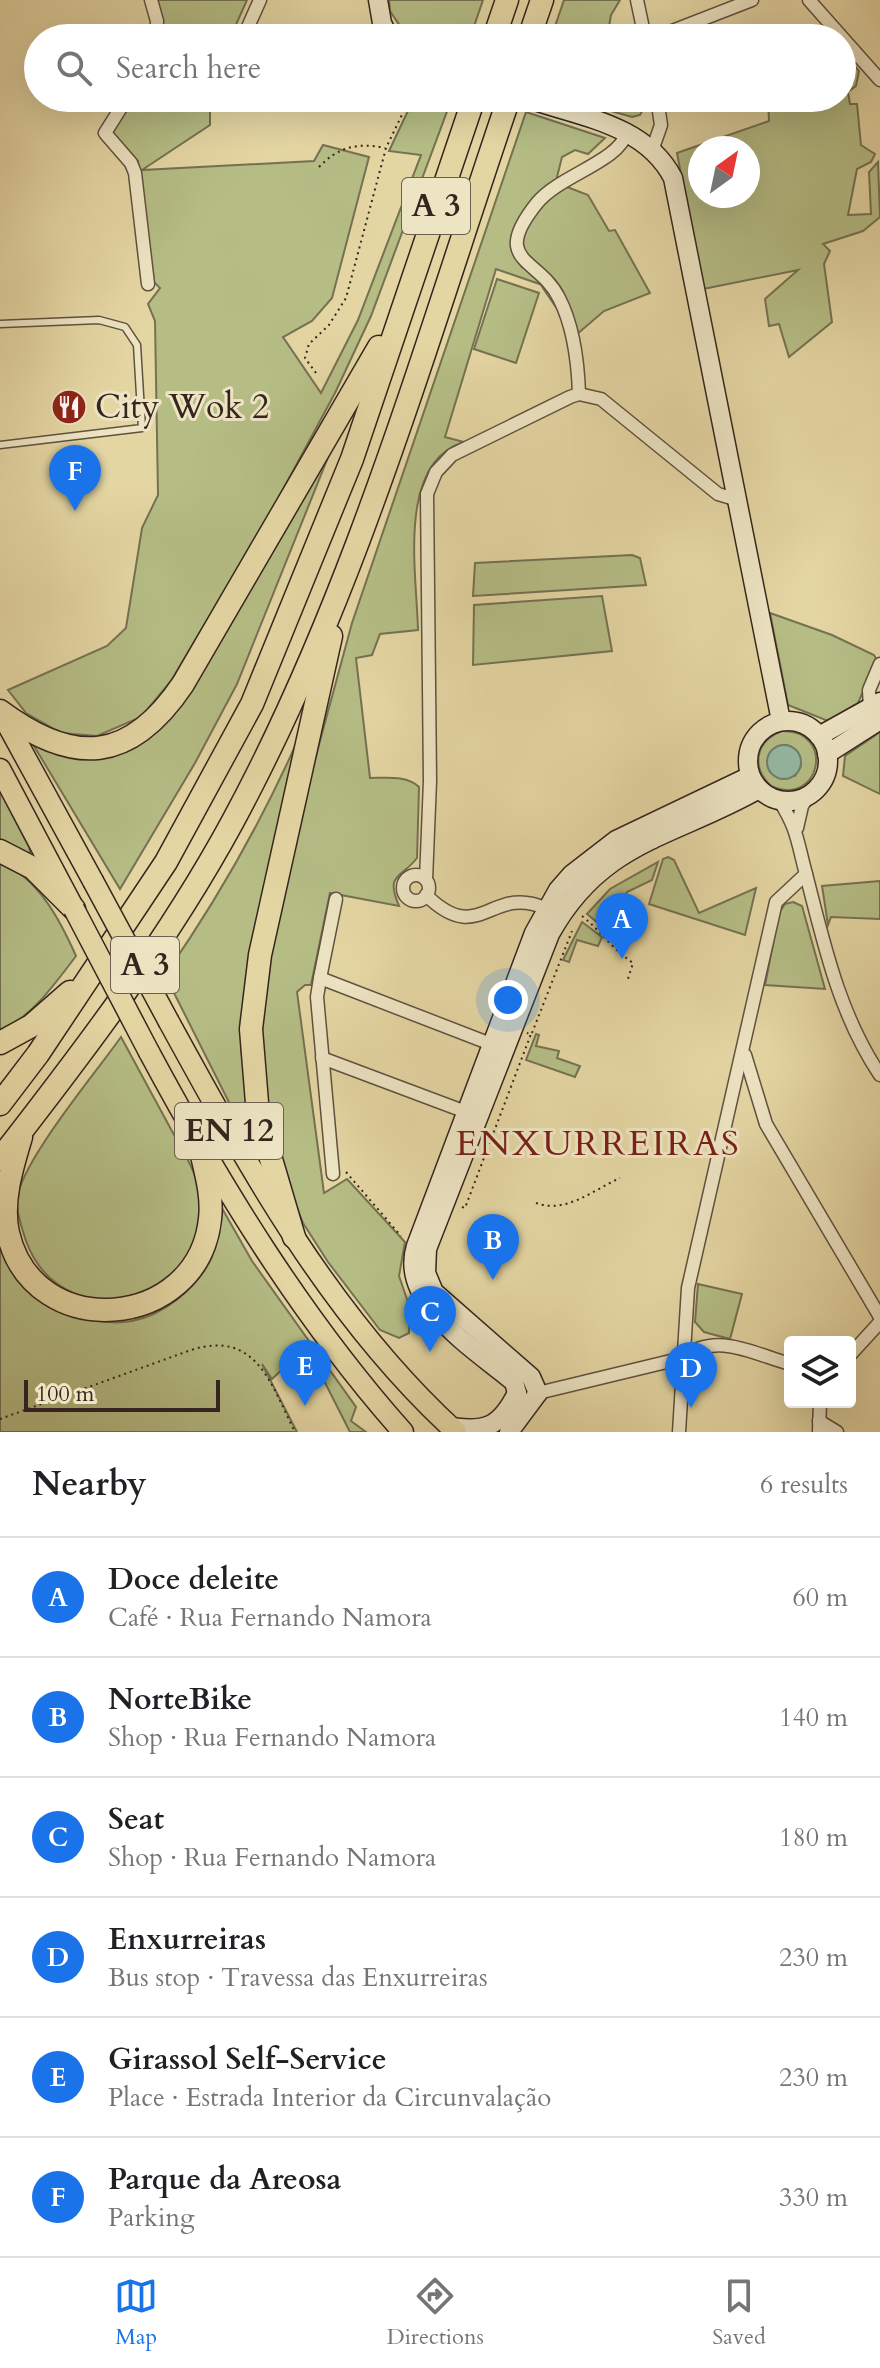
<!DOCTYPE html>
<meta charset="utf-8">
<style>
:root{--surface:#fff;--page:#f2f2f2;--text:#202124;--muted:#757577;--line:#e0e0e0;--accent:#1a73e8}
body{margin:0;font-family:Cardo,serif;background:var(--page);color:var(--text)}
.controls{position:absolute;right:24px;bottom:24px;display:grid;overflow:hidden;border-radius:8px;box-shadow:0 8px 32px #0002}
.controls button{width:72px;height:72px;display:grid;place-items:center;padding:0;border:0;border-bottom:2px solid var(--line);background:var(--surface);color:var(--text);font:40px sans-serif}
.compass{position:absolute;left:688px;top:136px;width:72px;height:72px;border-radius:50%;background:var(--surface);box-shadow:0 8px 32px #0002;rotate:33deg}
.scale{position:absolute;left:24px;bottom:20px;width:196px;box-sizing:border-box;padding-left:8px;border:4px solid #35251e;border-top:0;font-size:22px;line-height:28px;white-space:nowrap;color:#35251e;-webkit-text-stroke:6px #ede4c3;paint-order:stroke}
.you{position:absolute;left:508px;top:1000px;width:28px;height:28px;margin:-20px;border:6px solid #fff;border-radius:50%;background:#1a73e8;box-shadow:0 0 0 12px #1a73e833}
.badge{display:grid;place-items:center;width:52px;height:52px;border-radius:50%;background:var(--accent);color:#fff;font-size:26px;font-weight:700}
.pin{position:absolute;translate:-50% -66px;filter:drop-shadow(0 2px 4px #0008)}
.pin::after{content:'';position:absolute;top:42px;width:28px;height:24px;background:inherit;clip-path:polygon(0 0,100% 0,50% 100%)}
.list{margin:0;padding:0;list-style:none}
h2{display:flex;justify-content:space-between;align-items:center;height:104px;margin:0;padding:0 32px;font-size:34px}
h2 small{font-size:26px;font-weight:400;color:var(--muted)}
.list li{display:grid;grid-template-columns:52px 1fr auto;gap:24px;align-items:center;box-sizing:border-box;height:120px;padding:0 32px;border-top:2px solid var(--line)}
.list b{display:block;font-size:30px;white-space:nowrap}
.list p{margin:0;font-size:26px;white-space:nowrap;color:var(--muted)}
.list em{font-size:26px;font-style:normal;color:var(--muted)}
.icon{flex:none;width:44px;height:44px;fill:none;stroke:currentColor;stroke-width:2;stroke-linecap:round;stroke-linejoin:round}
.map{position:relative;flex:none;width:880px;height:1432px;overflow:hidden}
.search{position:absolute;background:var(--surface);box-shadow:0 8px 32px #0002;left:24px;right:24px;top:24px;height:88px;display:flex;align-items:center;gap:20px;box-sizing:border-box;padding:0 28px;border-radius:44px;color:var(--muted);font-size:30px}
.sheet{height:824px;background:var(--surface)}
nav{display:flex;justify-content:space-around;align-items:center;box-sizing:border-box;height:112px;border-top:2px solid var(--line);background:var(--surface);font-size:22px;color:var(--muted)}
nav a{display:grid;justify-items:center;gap:4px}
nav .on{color:var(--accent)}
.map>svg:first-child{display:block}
</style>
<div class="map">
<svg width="880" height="1432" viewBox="0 0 880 1432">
<rect width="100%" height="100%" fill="#e4d6a3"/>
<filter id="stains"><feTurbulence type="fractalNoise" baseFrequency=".0025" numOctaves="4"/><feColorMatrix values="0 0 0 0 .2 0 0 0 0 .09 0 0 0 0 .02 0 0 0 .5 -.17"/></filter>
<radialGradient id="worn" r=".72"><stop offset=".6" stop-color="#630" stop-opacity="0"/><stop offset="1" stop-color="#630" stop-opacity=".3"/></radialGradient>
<g fill="#b5bd85" stroke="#757152" stroke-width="2" fill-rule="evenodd">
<path d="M156 0H247L230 38H163Z"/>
<path d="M389 0H483L470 38H408L390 11Z"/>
<path d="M564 0H620L611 15 607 38H551Z"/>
<path d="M848 58 859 71 856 86 848 92 850 104H857L861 145 875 154 871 162 857 169 848 215 871 214 869 172 878 162 880 217 863 231 823 244 830 251 824 264 832 322 789 357 779 324 769 326 765 299 798 270 703 289 677 153 769 121 768 98H842V60ZM700 148H748V196H700Z"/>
<path d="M134 98H210V125L142 170 314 161 323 145 369 157 332 298 312 321 283 337 321 393 358 320 421 155 389 151 414 98H452L371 316 335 393 266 521 171 681 141 717 97 736 61 733 26 713 8 690 107 646 126 628 142 528 158 495 155 321 148 304 160 288 152 280 138 161 111 134Z"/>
<path d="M565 98H643L645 106 640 115 632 117Z"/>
<path d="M526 112 605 138 588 154 575 150 562 157 556 181 513 249 521 266 551 288 496 269 445 437 464 442C396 463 417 575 418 630L380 634 372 655 356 658 370 778C386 778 407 775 419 787L417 858C401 879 385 873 399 906L330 893 311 985H305L297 992 324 1193 347 1179 405 1242 399 1276 410 1308 409 1333 399 1338 380 1330 328 1262 303 1223 275 1154 261 1082 259 1030 265 974 314 763 352 623Z"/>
<path d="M562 185 588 195 609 231 615 230 650 293 604 311 576 335C561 312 518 262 523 235 527 215 548 199 562 185Z"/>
<path d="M497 279 539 293 516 363 474 349Z"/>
<path d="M337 435 237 684 195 763 120 889 31 741C51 742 120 751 135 745 183 727 304 491 337 435Z"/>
<path d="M632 555 640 558 646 585 473 596 475 563Z"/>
<path d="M602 596 612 651 473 665 474 605Z"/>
<path d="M770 613 832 635 874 655 877 660 858 703 828 721 788 705Z"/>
<path d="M304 726 252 950 241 1048 254 1152 165 975C220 896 266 814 304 726Z"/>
<path d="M782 731C836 730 821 808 771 786 751 767 755 741 782 731ZM786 745 796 750 801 766 795 776 770 772 767 761Z"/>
<path d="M880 732V794L843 776 845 756Z"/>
<path d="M0 791 29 847 31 857 0 844Z"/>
<path d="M668 857 674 860 699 913 756 888 745 935 649 904 663 859Z"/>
<path d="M0 862C39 879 60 920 76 956 54 985 33 1015 0 1032Z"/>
<path d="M658 862 652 880 627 892 604 928 587 914 610 889Z"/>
<path d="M880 881V919L831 917 828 925 822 886Z"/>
<path d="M793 902 802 906 825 989 765 985 779 913 785 904Z"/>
<path d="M582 922 602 937 598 946 577 940 569 962 563 960Z"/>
<path d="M536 1034 539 1035 536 1046 559 1051 557 1058 580 1066 575 1077 526 1060Z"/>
<path d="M121 1037C138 1069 156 1101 173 1133 181 1148 193 1166 197 1182 229 1294 66 1349 26 1241 22 1228 16 1213 17 1200 19 1164 98 1070 121 1037Z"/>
<path d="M219 1203 252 1261 356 1407 351 1421 366 1432H350L313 1359 285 1367 272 1379 262 1364 297 1432H0V1244C10 1296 84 1330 132 1321 163 1315 194 1290 209 1263 219 1245 219 1223 219 1203Z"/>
<path d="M698 1284 742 1294 730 1339 704 1332 695 1322Z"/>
</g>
<circle fill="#95b9a4" stroke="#6f7e6e" stroke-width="2" cx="784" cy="762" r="17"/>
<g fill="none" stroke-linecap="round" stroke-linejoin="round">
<defs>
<path id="lane" d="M0 324 99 320 125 327 137 345 142 428 0 445"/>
<g id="street">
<path d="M151 0 157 21 156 38"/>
<path d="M637 0 645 38"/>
<path d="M809 0 880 80"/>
<path d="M243 38 260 0"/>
<path d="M654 38 752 0"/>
<path d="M127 98 105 133 131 163 135 173 148 284"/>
<path d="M216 99V98"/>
<path d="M653 148 661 125 657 98"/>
<path d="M579 394C578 362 574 327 559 298 539 257 489 263 537 203 560 175 619 162 627 132"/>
<path d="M870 708 869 690 880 664"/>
<path d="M779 800C798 830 797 841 806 874 824 944 839 1014 880 1075"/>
<path d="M797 828 802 806 809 795"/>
<circle cx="416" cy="888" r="13"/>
<path d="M426 880 430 781 427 494 436 472 452 455 570 397 579 394 601 399 718 494 738 500"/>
<path d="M426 895C480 948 490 884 545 908"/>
<path d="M320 978 336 899"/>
<path d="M745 1055 766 1124 880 1317"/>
<path d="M322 1058 466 1112"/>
<path d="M333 1174 317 997 320 978 496 1046"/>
<path d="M850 1355 880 1322"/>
<path d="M538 1393 683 1358C715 1331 754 1354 790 1364"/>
<path d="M819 1421 837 1432"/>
<path d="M679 1432 688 1288 776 902 806 874"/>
<path d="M819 1432 820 1402"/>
</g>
<g id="secondary">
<path d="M378 0 382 23 389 38"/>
<path d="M526 98C580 117 645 124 673 178L781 721"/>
<circle cx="788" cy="761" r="40"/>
<path d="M819 736 880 702"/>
<path d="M827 754 880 720"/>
<path d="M517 1393 514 1382C476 1350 398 1303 416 1246L534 933 558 890 572 874 616 840 750 776"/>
<path d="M538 1393 531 1377 434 1292 426 1273 427 1249 550 934C602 840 673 838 759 789"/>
<path d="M450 1427C486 1432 500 1427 517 1393"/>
<path d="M509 1432 538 1393"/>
</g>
<g id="primary">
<path d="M0 711 93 881"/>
<path d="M0 769 73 907"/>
<path d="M169 1022C249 1168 331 1318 456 1432"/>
<path d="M149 1052C221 1186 301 1317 403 1432"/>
</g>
<g id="highway">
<path d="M494 38 507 0"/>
<path d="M529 38 542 0"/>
<path d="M0 711C74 766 130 763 183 684L379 347"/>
<path d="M0 851 33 868 74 909"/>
<path d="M0 1043 31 1026 70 992"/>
<path d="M0 1104 38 1054 166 862 252 704 352 459 474 98"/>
<path d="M21 1137C12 1167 1 1202 8 1233 33 1344 198 1331 210 1219 213 1195 205 1170 200 1147"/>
<path d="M0 1159C84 1051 168 941 233 821 356 593 426 341 509 98"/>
<path d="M294 1237 258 1115 251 1029 260 955 331 636"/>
</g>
</defs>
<use href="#lane" stroke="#61513f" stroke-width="9"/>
<use href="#street" stroke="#61513f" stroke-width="15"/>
<use href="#secondary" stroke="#35251e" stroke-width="21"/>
<use href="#primary" stroke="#35251e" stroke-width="23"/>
<use href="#highway" stroke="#35251e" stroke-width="25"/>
<g stroke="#35251e" stroke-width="2" stroke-dasharray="2 4" stroke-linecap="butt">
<path d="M319 167C338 147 358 142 385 148"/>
<path d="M316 373 305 358 309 344 329 325 346 298 386 148 410 98"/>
<path d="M582 916C602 932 610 947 633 963L628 979"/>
<path d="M532 1033 572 931"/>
<path d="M346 1172 401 1236"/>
<path d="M536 1203C566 1214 593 1190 620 1178"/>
<path d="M462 1207 465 1208 531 1034 527 1033"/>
<path d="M0 1419 191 1350C257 1329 271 1385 295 1432"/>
</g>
<use href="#lane" stroke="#ede4c3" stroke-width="6"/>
<use href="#street" stroke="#ede4c3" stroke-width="12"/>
<use href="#secondary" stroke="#ede4c3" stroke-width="18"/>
<use href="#primary" stroke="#e4d6a3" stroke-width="20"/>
<use href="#highway" stroke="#e4d6a3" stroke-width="22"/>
<defs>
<g id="primary-bridge">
<path d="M93 881 169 1022"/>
<path d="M74 909 149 1052"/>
</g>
</defs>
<use href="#primary-bridge" stroke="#35251e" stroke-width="23" stroke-linecap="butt"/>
<use href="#primary-bridge" stroke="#e4d6a3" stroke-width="20"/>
</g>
<defs>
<symbol id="restaurant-disc" viewBox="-11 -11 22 22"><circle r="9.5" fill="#8f2418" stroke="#ede4c3"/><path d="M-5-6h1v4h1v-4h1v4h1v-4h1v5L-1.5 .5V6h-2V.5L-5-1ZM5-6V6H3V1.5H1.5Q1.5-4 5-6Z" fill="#fff"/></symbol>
</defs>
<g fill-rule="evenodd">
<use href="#restaurant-disc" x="49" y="387" width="40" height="40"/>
</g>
<g text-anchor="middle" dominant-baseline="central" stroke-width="6" stroke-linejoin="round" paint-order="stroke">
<g fill="#ede4c3" stroke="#6c5e50" stroke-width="2">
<rect x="402" y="178" width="68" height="56" rx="6"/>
<rect x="111" y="937" width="68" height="56" rx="6"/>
<rect x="175" y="1103" width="108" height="56" rx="6"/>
</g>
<g font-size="32" font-weight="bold" fill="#35251e">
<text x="436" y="206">A 3</text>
<text x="145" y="965">A 3</text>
<text x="229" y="1131">EN 12</text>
</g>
<g font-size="34" fill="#35251e" stroke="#ede4c3" text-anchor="start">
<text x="95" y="407">City Wok 2</text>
</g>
<g font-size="36" letter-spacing="2" fill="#7a1f14" stroke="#ede4c3">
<text x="598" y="1143">ENXURREIRAS</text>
</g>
</g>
<rect width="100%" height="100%" filter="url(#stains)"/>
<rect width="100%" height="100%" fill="url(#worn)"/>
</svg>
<div class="controls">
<button><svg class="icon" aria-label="layers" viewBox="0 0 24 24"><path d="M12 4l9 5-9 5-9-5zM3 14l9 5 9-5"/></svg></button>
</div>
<svg class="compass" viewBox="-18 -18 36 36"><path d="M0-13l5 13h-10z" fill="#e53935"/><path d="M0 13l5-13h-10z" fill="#757577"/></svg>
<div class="scale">100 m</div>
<div class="you"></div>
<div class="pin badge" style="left:622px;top:959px">A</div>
<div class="pin badge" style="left:493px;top:1280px">B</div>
<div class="pin badge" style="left:430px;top:1352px">C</div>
<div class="pin badge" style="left:691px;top:1408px">D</div>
<div class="pin badge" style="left:305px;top:1406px">E</div>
<div class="pin badge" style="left:75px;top:511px">F</div>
<div class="search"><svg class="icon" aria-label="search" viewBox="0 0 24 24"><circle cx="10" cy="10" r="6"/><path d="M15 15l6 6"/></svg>Search here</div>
</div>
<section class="sheet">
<h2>Nearby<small>6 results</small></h2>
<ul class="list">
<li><span class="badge">A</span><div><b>Doce deleite</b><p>Café · Rua Fernando Namora</p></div><em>60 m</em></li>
<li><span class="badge">B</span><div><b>NorteBike</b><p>Shop · Rua Fernando Namora</p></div><em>140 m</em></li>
<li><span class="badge">C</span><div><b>Seat</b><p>Shop · Rua Fernando Namora</p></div><em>180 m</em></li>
<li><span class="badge">D</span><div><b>Enxurreiras</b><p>Bus stop · Travessa das Enxurreiras</p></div><em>230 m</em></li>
<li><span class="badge">E</span><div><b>Girassol Self-Service</b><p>Place · Estrada Interior da Circunvalação</p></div><em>230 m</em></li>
<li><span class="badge">F</span><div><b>Parque da Areosa</b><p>Parking</p></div><em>330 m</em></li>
</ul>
</section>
<nav>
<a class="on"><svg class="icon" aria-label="map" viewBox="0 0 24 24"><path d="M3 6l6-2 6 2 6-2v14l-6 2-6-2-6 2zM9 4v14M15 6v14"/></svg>Map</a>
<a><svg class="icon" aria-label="directions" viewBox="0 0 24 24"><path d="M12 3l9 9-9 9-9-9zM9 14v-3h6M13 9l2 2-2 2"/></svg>Directions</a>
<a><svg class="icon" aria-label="saved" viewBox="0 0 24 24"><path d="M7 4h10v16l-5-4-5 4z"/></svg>Saved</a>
</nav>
